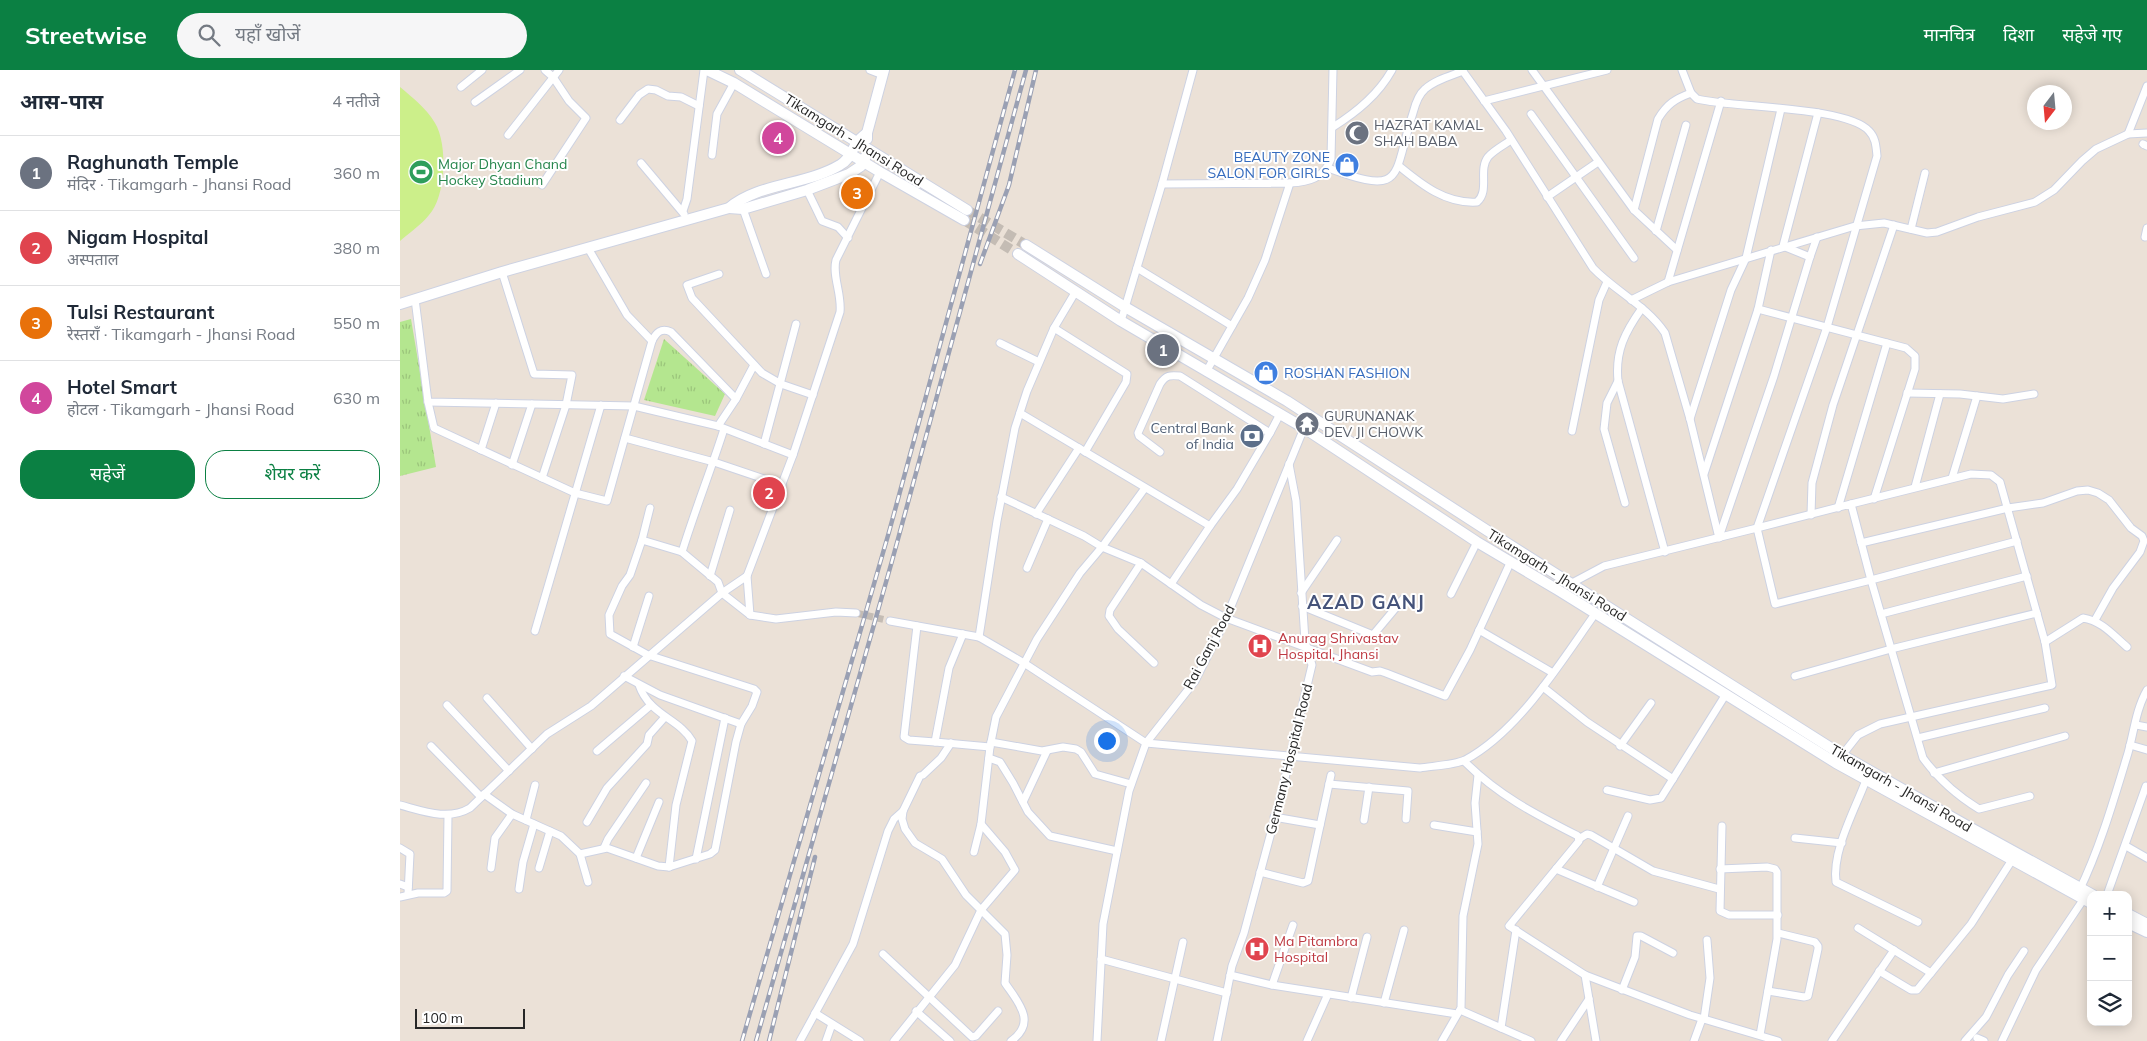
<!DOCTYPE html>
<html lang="hi">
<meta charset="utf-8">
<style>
:root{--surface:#fff;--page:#f6f6f7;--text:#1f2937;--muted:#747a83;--line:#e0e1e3;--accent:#0b8043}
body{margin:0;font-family:Mulish,"Noto Sans Devanagari",sans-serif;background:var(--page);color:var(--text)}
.controls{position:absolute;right:15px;bottom:15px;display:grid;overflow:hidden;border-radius:10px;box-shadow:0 2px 12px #0003}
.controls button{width:45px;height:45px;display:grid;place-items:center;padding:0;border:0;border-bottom:1px solid var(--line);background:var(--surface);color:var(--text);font:25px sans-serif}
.compass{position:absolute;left:1627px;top:15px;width:45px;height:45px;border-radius:50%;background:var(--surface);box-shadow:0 2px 12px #0003;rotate:196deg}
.scale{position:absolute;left:15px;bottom:12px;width:110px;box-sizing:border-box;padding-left:5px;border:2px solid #272727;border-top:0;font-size:14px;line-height:18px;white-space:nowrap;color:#272727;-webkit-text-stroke:4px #fff;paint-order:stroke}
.you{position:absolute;left:706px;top:670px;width:18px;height:18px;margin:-12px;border:4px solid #fff;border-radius:50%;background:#1a73e8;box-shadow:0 0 0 8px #1a73e833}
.badge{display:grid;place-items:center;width:32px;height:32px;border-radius:50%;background:var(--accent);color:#fff;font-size:16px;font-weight:700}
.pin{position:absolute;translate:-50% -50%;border:2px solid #fff;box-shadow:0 1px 5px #0006}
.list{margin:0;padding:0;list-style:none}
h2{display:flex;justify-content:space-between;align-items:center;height:65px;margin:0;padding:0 20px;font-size:21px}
h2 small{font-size:16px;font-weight:400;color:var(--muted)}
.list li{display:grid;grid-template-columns:32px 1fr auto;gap:15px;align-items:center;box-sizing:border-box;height:75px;padding:0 20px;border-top:1px solid var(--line)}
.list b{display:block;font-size:19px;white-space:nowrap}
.list p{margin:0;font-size:16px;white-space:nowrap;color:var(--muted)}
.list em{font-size:16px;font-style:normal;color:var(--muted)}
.actions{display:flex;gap:10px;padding:15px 20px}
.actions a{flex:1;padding:11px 0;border:1px solid var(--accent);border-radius:20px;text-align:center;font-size:18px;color:var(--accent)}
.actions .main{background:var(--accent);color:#fff}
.icon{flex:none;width:28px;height:28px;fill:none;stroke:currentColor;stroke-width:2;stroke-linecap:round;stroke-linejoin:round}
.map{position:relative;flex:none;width:1747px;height:971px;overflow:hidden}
header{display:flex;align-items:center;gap:30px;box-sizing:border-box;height:70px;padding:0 25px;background:var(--accent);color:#fff}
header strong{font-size:24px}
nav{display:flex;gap:28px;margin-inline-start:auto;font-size:18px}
.search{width:350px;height:45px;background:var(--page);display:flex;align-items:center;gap:12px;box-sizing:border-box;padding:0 18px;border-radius:28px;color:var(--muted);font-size:19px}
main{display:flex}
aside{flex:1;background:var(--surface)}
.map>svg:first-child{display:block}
</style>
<header>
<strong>Streetwise</strong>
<div class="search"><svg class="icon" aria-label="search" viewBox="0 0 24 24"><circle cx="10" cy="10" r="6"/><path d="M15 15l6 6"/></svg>यहाँ खोजें</div>
<nav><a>मानचित्र</a><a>दिशा</a><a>सहेजे गए</a></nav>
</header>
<main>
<aside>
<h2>आस-पास<small>4 नतीजे</small></h2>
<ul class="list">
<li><span class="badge" style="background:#6b7280">1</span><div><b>Raghunath Temple</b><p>मंदिर · Tikamgarh - Jhansi Road</p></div><em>360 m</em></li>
<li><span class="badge" style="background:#e0444e">2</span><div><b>Nigam Hospital</b><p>अस्पताल</p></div><em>380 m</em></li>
<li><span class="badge" style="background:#e8710a">3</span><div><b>Tulsi Restaurant</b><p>रेस्तराँ · Tikamgarh - Jhansi Road</p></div><em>550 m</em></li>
<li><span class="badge" style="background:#d1479c">4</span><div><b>Hotel Smart</b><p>होटल · Tikamgarh - Jhansi Road</p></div><em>630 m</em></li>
</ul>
<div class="actions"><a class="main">सहेजें</a><a>शेयर करें</a></div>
</aside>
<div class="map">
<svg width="1747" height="971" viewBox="0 0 1747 971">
<defs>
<pattern id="park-tufts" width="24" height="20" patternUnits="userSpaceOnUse" patternTransform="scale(1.25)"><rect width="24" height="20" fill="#b4e68f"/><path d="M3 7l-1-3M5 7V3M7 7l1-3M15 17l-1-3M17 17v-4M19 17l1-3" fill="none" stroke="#9bc57b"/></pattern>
</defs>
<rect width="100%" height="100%" fill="#ebe1d7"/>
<g fill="url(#park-tufts)">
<path d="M11 249 36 397 0 406V252Z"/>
<path d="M264 269 325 324 315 346 244 330Z"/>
</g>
<path fill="#ccef8a" d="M0 17C13 28 26 38 35 53 48 74 46 127 29 145 21 155 9 163 0 171Z"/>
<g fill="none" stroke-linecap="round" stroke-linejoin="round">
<path stroke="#c4bcb4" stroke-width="7" stroke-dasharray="7 3.5" stroke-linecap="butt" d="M456 543 490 551"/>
<g stroke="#c4bcb4" stroke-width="10" stroke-dasharray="10 5" stroke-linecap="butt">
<path d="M567 140 626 175"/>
<path d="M564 150 618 184"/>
</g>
<defs>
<g id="street">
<path d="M470 0 483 5"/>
<path d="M1062 0 1106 61 1193 198C1215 221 1247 236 1265 263L1290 349 1319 468"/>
<path d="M1132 0 1234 140 1277 180"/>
<path d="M1282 0 1291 23 1297 29C1333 38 1447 36 1469 61 1476 68 1476 77 1477 86L1427 257 1357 458"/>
<path d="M61 17 82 0"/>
<path d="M1084 31 1207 0"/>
<path d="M75 32 120 0"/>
<path d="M1131 44 1234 188"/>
<path d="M220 50 239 25 248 19 256 20 268 26 281 27 299 36"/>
<path d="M933 57C957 42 978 25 992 0"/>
<path d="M1728 64 1747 16"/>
<path d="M108 65 159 0"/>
<path d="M1743 74 1747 76"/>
<path d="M312 85 317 44 334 13"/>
<path d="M241 93 284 144"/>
<path d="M999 96C1022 115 1046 134 1077 132 1090 121 1078 100 1088 87 1094 80 1104 75 1111 70"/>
<path d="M928 98C1007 127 992 107 1013 43 1015 35 1018 25 1025 19 1035 10 1050 6 1063 1"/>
<path d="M890 113C909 112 924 108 931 89L933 0"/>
<path d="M762 114 890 113 865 190 848 228 806 302"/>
<path d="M142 115 186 48 169 31 153 7 145 0"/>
<path d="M407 120 422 151 438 157 448 168"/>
<path d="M1147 127 1198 92"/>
<path d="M342 136 366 204"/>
<path d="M1234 140 1258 49C1267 34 1275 29 1291 23"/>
<path d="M283 141 287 129 304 0"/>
<path d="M1511 159 1525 103"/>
<path d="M1256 161 1286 55"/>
<path d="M1745 167 1747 158"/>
<path d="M188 178 227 245 252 271"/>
<path d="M1410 187 1417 167"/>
<path d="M737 198 832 256"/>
<path d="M102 202 134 304 172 305 166 335 142 408"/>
<path d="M319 204 287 215 292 228 362 303 381 314 413 325"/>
<path d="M1268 212 1321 31"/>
<path d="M1231 230 1268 212 1455 156 1484 153 1527 163 1537 162 1578 147 1635 132 1654 120 1682 91 1696 79 1728 64 1747 63"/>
<path d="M1242 238C1225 262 1215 281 1218 311L1265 482"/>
<path d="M1358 239 1506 278 1515 286V299L1474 429"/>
<path d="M721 251 762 114 793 0"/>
<path d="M654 258 727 304 726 312 685 382"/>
<path d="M600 273 639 292"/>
<path d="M1218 311 1207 333 1204 359 1225 433"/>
<path d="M1507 323 1560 324 1603 329 1634 324"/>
<path d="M336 329 354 295"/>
<path d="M28 332 34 358 175 423 207 431 252 271C256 263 261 257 271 262L336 329 318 356"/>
<path d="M620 343 810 456 771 514 741 493 702 477 745 418"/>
<path d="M1290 349 1331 220 1346 188 1381 39"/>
<path d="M1172 361 1199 230 1207 212"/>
<path d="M870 363 880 344"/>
<path d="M225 368 314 392 382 415"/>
<path d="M364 374 396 254"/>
<path d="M81 380 96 333"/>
<path d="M760 382 739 366 738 363 760 314C766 305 770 305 780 306L870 363 837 419 810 456"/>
<path d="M393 385 440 242C442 224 432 206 436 190L480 102"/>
<path d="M112 395 132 334"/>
<path d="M1304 404 1358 239 1371 180"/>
<path d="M1552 408 1577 326"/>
<path d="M1515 417 1540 324"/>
<path d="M1438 438 1487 273"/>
<path d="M636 444 679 378"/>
<path d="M1411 445 1412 413 1433 335 1494 155"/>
<path d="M1319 467 1374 306 1410 187 1383 176 1418 43"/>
<path d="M242 470 250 438"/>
<path d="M1617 471 1471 510 1523 688C1539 710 1556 725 1579 739L1630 726"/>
<path d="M1461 473 1608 438 1643 433 1677 421 1688 420 1698 423 1709 430 1731 458 1742 466 1744 471 1740 482 1713 518 1695 550"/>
<path d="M282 482C295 440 311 400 324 359"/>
<path d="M741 493 710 540 709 546 718 559 754 593"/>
<path d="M627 498 648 449"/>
<path d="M310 506 330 440"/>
<path d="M347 506 350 545"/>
<path d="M1172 513 1204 496 1357 458 1375 534 1471 510 1451 434 1357 458"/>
<path d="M771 514 801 535 826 548 972 602 980 601 986 603 1045 626 1070 580 1111 491"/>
<path d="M901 523 937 470"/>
<path d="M1051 524 1077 472"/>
<path d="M902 536 973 565 1004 528"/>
<path d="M1481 544 1627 506"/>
<path d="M490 551 579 567 624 593 746 673 1020 698C1032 696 1055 695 1065 690 1119 661 1160 593 1195 544"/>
<path d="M517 556 504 667 509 670 535 672"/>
<path d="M1079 560 1153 603"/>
<path d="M135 561 201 335"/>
<path d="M563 564 549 598 535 672 590 677"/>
<path d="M579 567 597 451 615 358 627 321 654 258 676 221"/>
<path d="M1645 572 1683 548C1702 551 1713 565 1727 577"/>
<path d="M233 577 249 526"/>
<path d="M224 606 260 625 341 654"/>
<path d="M1395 606 1491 579 1637 543"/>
<path d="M239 615C249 645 280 649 292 671L276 735 269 797"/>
<path d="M1143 617 1187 652 1273 709"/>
<path d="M87 628 132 679"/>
<path d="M47 635 109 701"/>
<path d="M1736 655 1747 657"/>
<path d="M1518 668 1645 638"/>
<path d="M591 672 642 681 663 677 676 679 681 682 695 704 731 714"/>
<path d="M551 673 541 688 523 705 520 706 503 741 502 749 505 759 515 773 542 789 566 825 605 864 607 885 605 913C617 931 638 952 611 971"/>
<path d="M1730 675 1747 680"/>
<path d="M31 676 81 727"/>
<path d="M1220 676 1251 633"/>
<path d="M197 681 251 635"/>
<path d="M589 688 600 692 613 713 628 742 650 766 717 781"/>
<path d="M1439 689 1458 665 1480 654 1652 615 1645 572 1600 412 1591 405 1571 404 1451 434"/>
<path d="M1064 691C1099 726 1135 744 1178 766L1179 771 1109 856 1185 905 1290 945 1378 971"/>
<path d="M1534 703 1665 666"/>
<path d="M1466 710C1455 740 1432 780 1436 812L1518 852"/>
<path d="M929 714 1008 721 1006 749"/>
<path d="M1207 720 1250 730 1261 728 1326 624"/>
<path d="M84 724 112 744 161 766 180 784 207 778 258 796 269 797 310 784 315 780 336 672 341 654 352 636 357 622 354 619 248 585 210 564 209 545 222 516 230 505 242 470 282 482 318 512 322 523 350 545 376 549 436 542 456 543"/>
<path d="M623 732 647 681"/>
<path d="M0 735C23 741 48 751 70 738L147 664 191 636 322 523 347 506 393 385 318 356 234 336 28 332 15 229"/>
<path d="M874 747 920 755"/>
<path d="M126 750 135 715"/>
<path d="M964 750 969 717"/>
<path d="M187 752 207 718 247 674 249 665 265 647"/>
<path d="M1034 755 1077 762"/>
<path d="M1322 756 1320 841 1329 845H1378"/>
<path d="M1395 768 1442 773"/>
<path d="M1179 769 1187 764 1191 765 1253 801 1319 819"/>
<path d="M1726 776 1747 788"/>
<path d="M0 778 10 784 8 824"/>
<path d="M204 778 208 769 246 713"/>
<path d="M574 782 581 754"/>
<path d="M180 784 188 812"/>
<path d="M236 788 259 732"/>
<path d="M296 789 325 648"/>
<path d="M91 798 95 768 112 744"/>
<path d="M139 798 150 761"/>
<path d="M1156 799 1234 832"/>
<path d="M1320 799 1367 797 1375 799 1377 802V869L1360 965"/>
<path d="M860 802 903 813 908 811 931 705"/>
<path d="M0 814 8 817"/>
<path d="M1197 817 1228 746"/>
<path d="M119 819 123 792 134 754"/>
<path d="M1679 821C1700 778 1714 729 1728 683 1734 662 1736 639 1747 620"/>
<path d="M1707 825 1746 716"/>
<path d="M0 827 18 823H44L47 821 48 745"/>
<path d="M1458 858 1531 903"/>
<path d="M483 884 572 967 576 966 598 941"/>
<path d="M701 889 827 923"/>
<path d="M1479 901 1511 920H1517L1571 854 1612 790"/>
<path d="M830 905 872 915 1057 944"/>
<path d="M1185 905 1196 971"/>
<path d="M872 915 893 855"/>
<path d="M1222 920 1235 887 1237 866H1241L1273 883"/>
<path d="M1368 921 1404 927 1408 926 1418 879V876L1415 872 1378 863"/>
<path d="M951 928 967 867"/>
<path d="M984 933 1004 860"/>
<path d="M1060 940 1131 971"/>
<path d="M516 941 550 971"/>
<path d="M415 943 460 971"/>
<path d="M1304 949 1310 908 1307 870"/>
<path d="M1101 958 1116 860"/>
<path d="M1577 968 1584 971"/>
<path d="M400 971 453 874 488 761 494 749 503 741"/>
<path d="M426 971 432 954"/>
<path d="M494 971 555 895 581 840 615 800 605 782 581 754 590 677 596 647 637 569 680 503 702 477 684 466 601 427"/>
<path d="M697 971 703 854 729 721 746 673 795 611 825 551 904 358"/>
<path d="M761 971 783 872"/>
<path d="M817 971 832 896 844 863 880 729 912 595 905 571 896 431 889 394"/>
<path d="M907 971 928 924"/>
<path d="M1042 971 1061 938 1063 846 1078 774 1075 733 1078 705"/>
<path d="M1161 971 1189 929"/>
<path d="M1294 971 1302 949"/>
<path d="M1432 971 1494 880"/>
<path d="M1565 971 1586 947 1608 905 1624 881"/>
<path d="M1602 971 1636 900 1683 830"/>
</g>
<g id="secondary">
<path d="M307 0 334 13 480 102 564 150"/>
<path d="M340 0 567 140"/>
<path d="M467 69V63L484 0"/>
<path d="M329 138 343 139 407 120 449 104 461 96 466 86"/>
<path d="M626 175 725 237 887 331 1091 463 1442 685 1571 758 1693 825"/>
<path d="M618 184 721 251 904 358 1077 472 1158 520 1436 693 1691 833"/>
<path d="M0 234 102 202 329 138C358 113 407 115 440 95 449 90 451 82 456 74 459 69 463 66 467 63"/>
<path d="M1728 844 1747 854"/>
<path d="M1728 853 1747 862"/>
</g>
</defs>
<use href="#street" stroke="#cdd2e2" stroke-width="9"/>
<use href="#secondary" stroke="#cdd2e2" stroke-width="12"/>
<use href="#street" stroke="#fff" stroke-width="7"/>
<use href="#secondary" stroke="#fff" stroke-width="10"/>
<defs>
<g id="rail">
<path d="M580 194 609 115 636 0"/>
<path d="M342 971 489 462 615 0"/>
<path d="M356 971 492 491 626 0"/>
<path d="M369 971 415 787"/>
</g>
</defs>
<use href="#rail" stroke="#9aa0b3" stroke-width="4.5"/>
<use href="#rail" stroke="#fff" stroke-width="2.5" stroke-dasharray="8" stroke-linecap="butt"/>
</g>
<defs>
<symbol id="mosque-disc" viewBox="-11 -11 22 22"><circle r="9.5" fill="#6b7280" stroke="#fff"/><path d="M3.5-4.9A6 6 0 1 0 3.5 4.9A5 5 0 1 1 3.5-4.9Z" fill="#fff"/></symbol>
<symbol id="shop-disc" viewBox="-11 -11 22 22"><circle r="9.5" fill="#3f7fe0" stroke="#fff"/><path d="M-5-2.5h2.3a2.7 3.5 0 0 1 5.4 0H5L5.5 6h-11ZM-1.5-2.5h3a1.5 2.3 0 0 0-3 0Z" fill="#fff"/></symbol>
<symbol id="stadium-disc" viewBox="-11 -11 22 22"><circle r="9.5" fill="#2e9e5b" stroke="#fff"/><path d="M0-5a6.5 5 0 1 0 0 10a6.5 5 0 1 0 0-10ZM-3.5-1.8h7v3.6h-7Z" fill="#fff"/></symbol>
<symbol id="temple-disc" viewBox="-11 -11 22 22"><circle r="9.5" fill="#6b7280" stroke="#fff"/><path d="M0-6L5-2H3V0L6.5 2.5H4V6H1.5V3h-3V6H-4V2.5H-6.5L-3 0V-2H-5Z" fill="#fff"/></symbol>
<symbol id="bank-disc" viewBox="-11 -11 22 22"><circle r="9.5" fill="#5c6f8a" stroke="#fff"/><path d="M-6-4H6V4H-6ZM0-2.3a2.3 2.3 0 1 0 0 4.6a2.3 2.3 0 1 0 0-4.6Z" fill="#fff"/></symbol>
<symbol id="hospital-disc" viewBox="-11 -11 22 22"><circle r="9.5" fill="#e0444e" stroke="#fff"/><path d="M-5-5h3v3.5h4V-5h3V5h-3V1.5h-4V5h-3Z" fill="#fff"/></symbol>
</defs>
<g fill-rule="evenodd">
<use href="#mosque-disc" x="943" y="49" width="28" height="28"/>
<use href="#shop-disc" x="933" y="81" width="28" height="28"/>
<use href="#stadium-disc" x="7" y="88" width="28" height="28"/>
<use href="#shop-disc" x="852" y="289" width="28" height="28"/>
<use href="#temple-disc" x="893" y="340" width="28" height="28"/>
<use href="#bank-disc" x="838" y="352" width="28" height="28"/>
<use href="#hospital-disc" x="846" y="562" width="28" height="28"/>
<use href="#hospital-disc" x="843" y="865" width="28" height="28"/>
</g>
<g text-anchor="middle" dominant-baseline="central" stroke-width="4" stroke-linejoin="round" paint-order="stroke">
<g font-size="14" fill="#5b616d" stroke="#fff" text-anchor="start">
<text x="974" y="55">HAZRAT KAMAL<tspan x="974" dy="16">SHAH BABA</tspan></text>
<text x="924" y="346">GURUNANAK<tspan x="924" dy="16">DEV JI CHOWK</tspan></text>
</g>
<g font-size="14" fill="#272727" stroke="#fff">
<text transform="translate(454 70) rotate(32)">Tikamgarh - Jhansi Road</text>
<text transform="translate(1157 505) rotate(32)">Tikamgarh - Jhansi Road</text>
<text transform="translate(809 577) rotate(-62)">Rai Ganj Road</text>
<text transform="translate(889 689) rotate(-76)">Germany Hospital Road</text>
<text transform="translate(1501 718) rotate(30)">Tikamgarh - Jhansi Road</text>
</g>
<g font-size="14" fill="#366cbe" stroke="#fff" text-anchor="end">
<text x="930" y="87">BEAUTY ZONE<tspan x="930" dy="16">SALON FOR GIRLS</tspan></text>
<text x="884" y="303" text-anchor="start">ROSHAN FASHION</text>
</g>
<g font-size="14" fill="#27864d" stroke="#fff" text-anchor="start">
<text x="38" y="94">Major Dhyan Chand<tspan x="38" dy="16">Hockey Stadium</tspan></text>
</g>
<g font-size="14" fill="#4e5e75" stroke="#fff" text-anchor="end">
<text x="834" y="358">Central Bank<tspan x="834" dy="16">of India</tspan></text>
</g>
<g font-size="14" fill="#be3a42" stroke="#fff" text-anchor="start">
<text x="878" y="568">Anurag Shrivastav<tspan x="878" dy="16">Hospital, Jhansi</tspan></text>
<text x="874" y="871">Ma Pitambra<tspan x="874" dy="16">Hospital</tspan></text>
</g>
<g font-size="19" font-weight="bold" letter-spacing="1" fill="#45537a" stroke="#fff">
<text x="966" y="532">AZAD GANJ</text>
</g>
</g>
</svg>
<div class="controls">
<button>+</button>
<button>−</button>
<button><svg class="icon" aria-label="layers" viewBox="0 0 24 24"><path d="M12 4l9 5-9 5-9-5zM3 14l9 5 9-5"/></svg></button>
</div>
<svg class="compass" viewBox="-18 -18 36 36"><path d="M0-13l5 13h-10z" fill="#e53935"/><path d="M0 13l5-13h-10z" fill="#747a83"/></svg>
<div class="scale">100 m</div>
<div class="you"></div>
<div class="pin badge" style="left:763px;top:280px;background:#6b7280">1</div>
<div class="pin badge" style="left:369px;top:423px;background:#e0444e">2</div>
<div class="pin badge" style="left:457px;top:123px;background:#e8710a">3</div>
<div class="pin badge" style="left:378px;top:68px;background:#d1479c">4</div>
</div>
</main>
